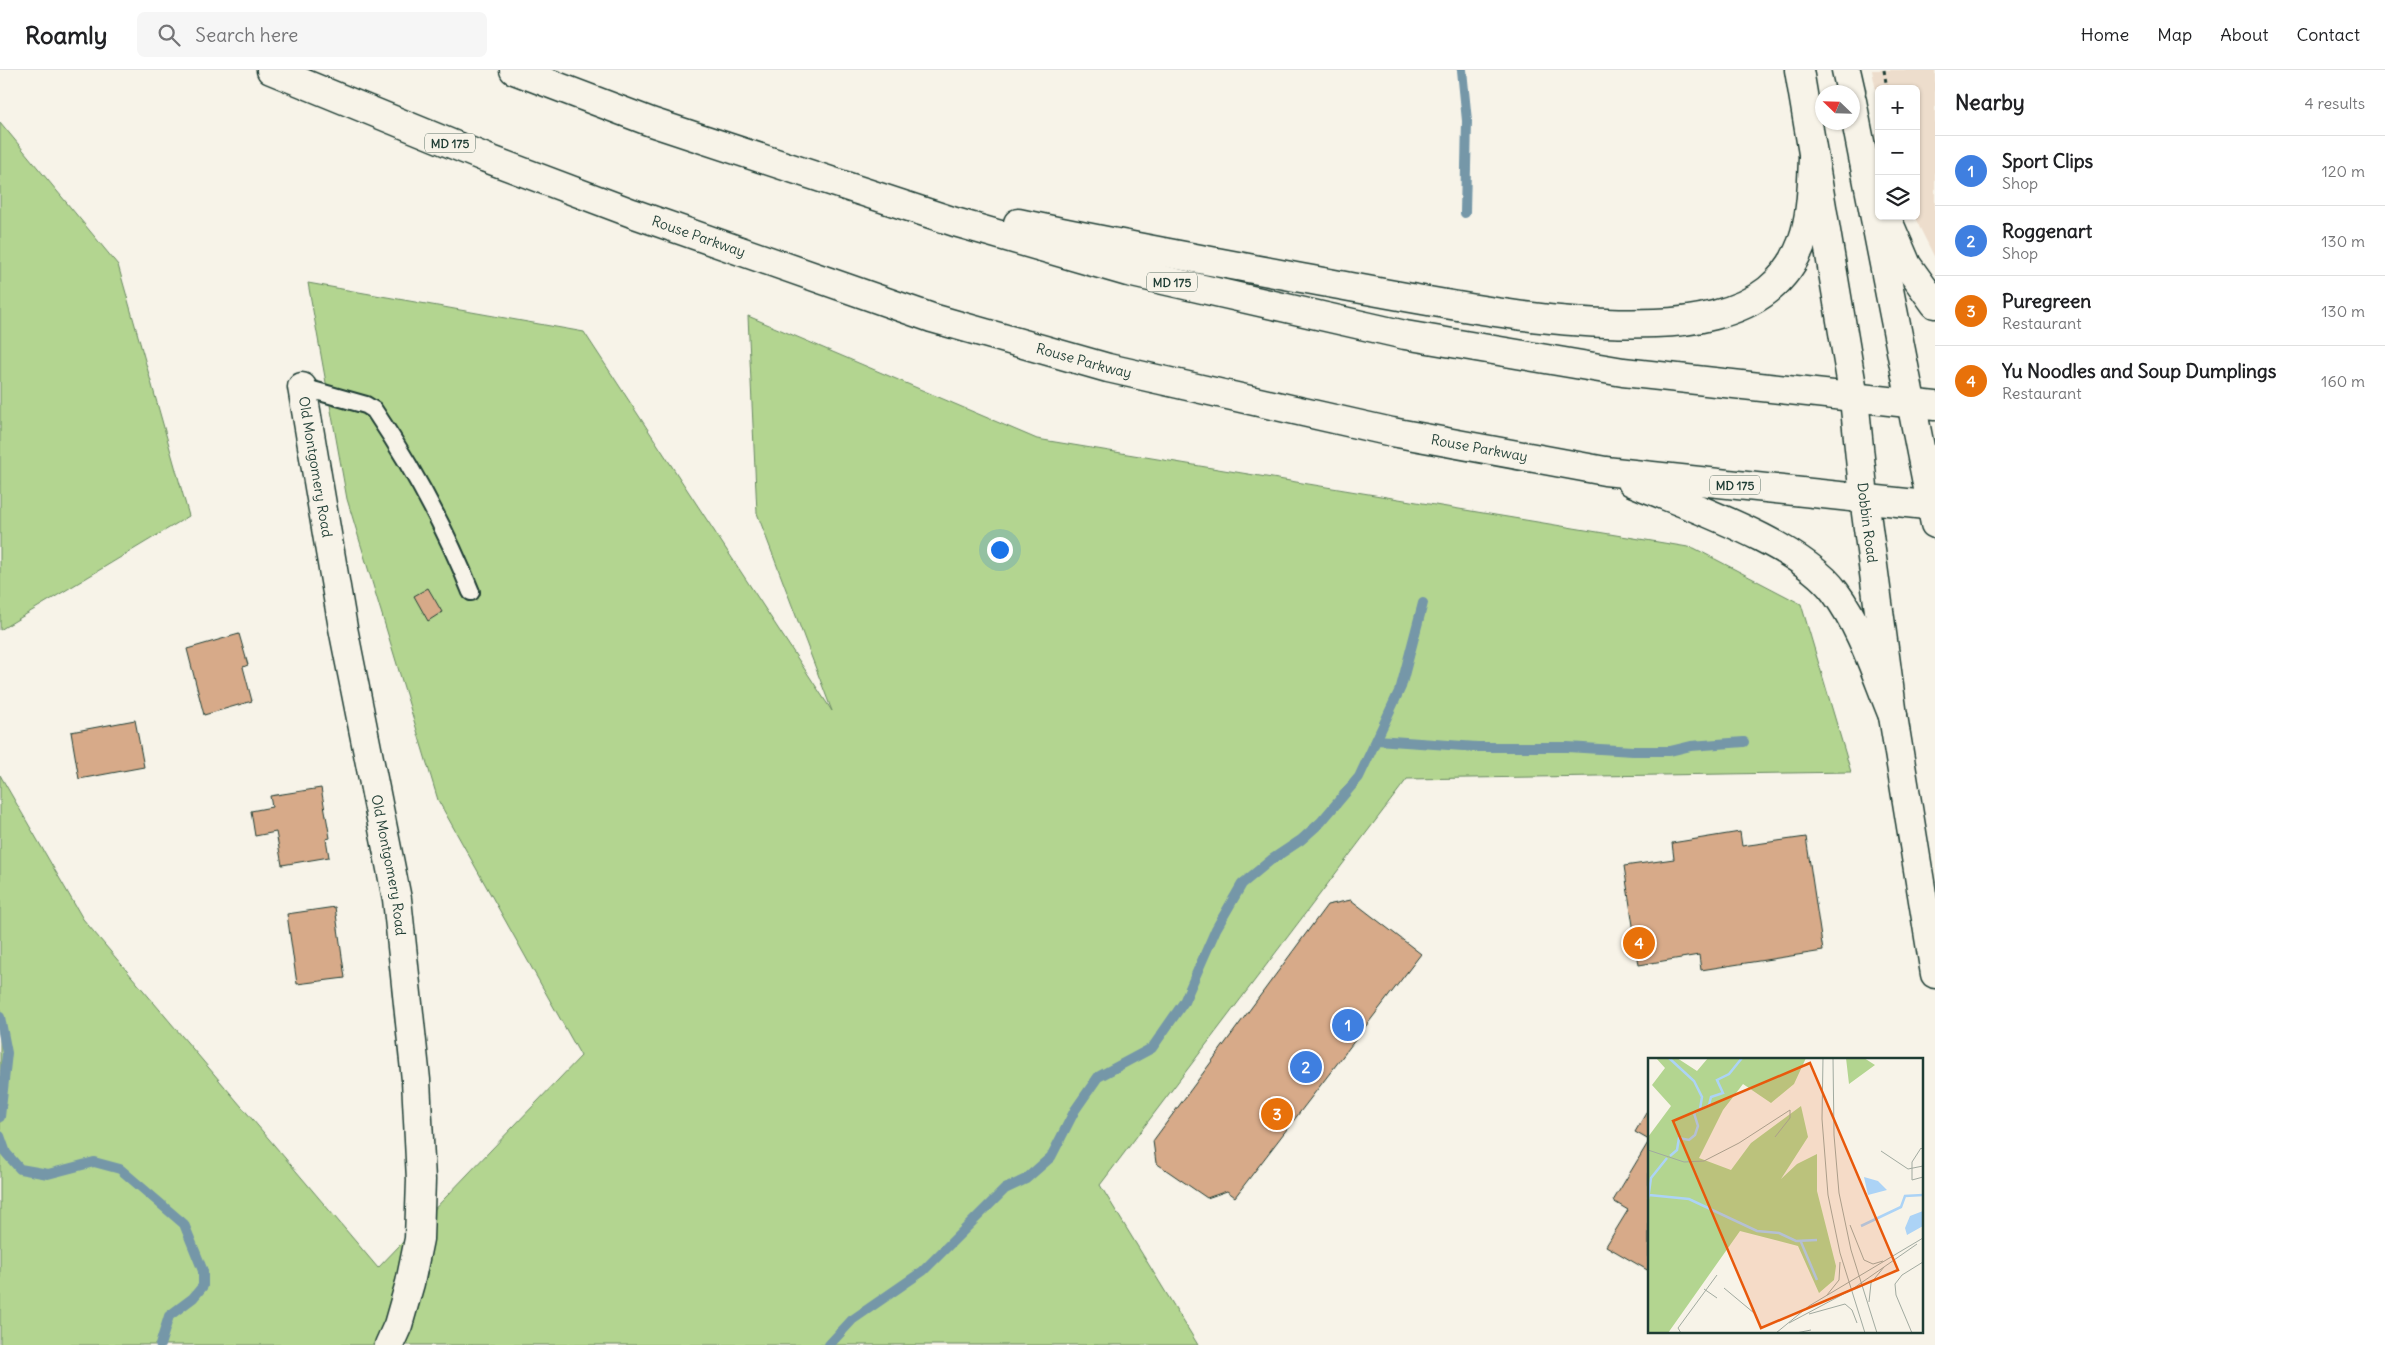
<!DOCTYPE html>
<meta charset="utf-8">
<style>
:root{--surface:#fff;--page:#f6f6f6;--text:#202124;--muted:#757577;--line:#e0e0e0;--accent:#0b8043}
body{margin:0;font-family:Delius,sans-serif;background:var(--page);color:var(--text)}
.controls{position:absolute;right:15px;top:15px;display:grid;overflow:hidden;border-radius:8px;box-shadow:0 1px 4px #0004}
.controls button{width:45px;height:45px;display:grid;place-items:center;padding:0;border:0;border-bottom:1px solid var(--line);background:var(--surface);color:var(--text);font:25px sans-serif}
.compass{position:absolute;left:1815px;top:15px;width:45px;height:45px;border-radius:50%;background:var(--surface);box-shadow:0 1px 4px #0004;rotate:293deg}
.you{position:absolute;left:999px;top:479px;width:18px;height:18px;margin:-12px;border:4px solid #fff;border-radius:50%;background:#1a73e8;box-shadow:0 0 0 8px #1a73e833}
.badge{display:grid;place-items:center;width:32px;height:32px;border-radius:50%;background:var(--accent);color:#fff;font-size:16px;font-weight:700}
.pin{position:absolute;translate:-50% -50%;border:2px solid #fff;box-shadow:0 1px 5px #0006}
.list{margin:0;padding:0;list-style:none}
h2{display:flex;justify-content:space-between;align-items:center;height:65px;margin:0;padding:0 20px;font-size:21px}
h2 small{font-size:16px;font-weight:400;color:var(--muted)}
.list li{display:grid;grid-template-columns:32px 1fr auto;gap:15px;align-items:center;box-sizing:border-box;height:70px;padding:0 20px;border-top:1px solid var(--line)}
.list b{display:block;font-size:19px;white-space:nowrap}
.list p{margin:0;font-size:16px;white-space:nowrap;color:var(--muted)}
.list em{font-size:16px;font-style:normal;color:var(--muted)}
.icon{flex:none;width:28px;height:28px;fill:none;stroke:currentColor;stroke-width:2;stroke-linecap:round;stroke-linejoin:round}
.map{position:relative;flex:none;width:1935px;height:1275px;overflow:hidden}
header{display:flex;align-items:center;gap:30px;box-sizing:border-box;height:70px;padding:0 25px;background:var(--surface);border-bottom:1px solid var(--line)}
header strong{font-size:24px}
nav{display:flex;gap:28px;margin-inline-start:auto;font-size:18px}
.search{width:350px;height:45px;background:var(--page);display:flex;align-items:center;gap:12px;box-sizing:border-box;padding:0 18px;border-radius:8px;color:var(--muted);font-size:19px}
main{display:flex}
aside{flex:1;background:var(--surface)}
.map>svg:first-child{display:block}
</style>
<header>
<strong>Roamly</strong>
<div class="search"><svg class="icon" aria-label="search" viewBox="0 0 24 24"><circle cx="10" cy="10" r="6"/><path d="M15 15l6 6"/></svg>Search here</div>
<nav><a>Home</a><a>Map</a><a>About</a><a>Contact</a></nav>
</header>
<main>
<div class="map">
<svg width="1935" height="1275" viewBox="0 0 1935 1275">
<rect width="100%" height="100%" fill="#f7f3e8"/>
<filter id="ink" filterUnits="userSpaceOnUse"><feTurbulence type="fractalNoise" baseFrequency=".02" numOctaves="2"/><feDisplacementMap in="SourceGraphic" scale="10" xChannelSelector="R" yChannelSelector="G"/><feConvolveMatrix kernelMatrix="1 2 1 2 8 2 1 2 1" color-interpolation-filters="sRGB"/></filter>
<g filter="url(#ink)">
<path fill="#edddcc" d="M1872 0H1935V188L1914 146H1916V19H1879V37Z"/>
<g fill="#b3d590" stroke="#698962">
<path d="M0 52 118 195 189 446 0 560Z"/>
<path d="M308 213 584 262 832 641 757 443 748 246 1037 369 1694 478 1801 534 1851 702 1407 709 1100 1115 1198 1275H0V705L83 849 378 1198 581 986 438 730 347 429Z"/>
</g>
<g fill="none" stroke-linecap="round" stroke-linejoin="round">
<g stroke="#7497a8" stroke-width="10">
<path d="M1462 0 1467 51 1465 143"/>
<path d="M1377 670 1477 677H1567L1633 681H1670L1691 676 1744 672"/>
<path d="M0 947 7 983 0 1047"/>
<path d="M0 1066 6 1083 20 1099 48 1104 94 1092 120 1099 184 1154 203 1201V1216L193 1228 169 1246 160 1275"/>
<path d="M829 1275 852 1250 923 1201 1005 1119 1026 1109 1051 1087 1075 1040 1098 1007 1152 978 1184 932 1216 859 1242 814 1271 790 1301 770 1321 752 1359 707 1401 617 1423 533"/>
</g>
</g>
<g fill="#d7aa89" stroke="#1f3d34">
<path d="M428 518 442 542 428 551 414 526Z"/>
<path d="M239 564 248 595 243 597 252 631 204 645 187 579Z"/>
<path d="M135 650 144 697 79 709 71 662Z"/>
<path d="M321 718 330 768 326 769 329 787 282 795 276 762 255 766 251 741 272 737 270 726Z"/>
<path d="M1740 762 1742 776 1806 767 1823 881 1701 900 1699 885 1639 895 1624 796 1674 789 1672 773Z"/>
<path d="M1351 830 1421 884 1235 1127 1227 1121 1207 1128 1156 1093 1153 1071 1327 835Z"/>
<path d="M335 837 345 908 297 914 287 844Z"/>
<path d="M1649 1038V1070L1635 1062Z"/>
<path d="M1649 1071V1201L1606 1176 1628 1140 1613 1131Z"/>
</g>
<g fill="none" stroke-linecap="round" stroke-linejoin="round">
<defs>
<path id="lane" d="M302 317 366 335 374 340C413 398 445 457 471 522"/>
<g id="street">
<path id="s1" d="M302 317 343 558 397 829 416 1010 421 1110 419 1169 410 1213 398 1255 389 1275"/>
</g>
<g id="secondary">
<path id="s2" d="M1799 0 1854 328 1864 428 1893 646 1935 904"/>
<path d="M1846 0 1851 22"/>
<path d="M1852 31 1935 454"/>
</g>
<g id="primary">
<path id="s3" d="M271 0 486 88 632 143 932 248 1108 298 1392 362 1605 401 1935 436"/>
<path d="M514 0 651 52 955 152 1128 202 1405 265 1623 302 1935 336"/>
<path d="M1866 97 1879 128"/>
<path d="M1886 146 1907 195 1935 234"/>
<path d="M1018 153C1130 177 1243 197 1356 218 1451 235 1558 257 1655 253 1692 252 1738 244 1768 220 1811 185 1811 138 1813 87"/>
<path d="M1632 412C1688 436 1799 473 1835 522 1862 558 1876 605 1893 646"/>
</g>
</defs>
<use href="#lane" stroke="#1f3d34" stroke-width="20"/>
<use href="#street" stroke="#1f3d34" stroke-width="31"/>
<use href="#secondary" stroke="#1f3d34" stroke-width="31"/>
<use href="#primary" stroke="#1f3d34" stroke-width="31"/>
<path stroke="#1f3d34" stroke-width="3" stroke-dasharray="4 4" stroke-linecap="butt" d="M1884 0 1887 19"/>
<use href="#lane" stroke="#f7f3e8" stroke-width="16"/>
<use href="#street" stroke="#f7f3e8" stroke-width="28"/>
<use href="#secondary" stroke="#f7f3e8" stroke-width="28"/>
<use href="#primary" stroke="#f7f3e8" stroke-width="28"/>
</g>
</g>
<g text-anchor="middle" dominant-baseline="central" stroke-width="5" stroke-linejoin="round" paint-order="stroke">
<g fill="#f7f3e8" stroke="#60746a" stroke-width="1">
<rect x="425" y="63.5" width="50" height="19" rx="4"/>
<rect x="1147" y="202.5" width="50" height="19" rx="4"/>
<rect x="1710" y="405.5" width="50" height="19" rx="4"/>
</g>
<g font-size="12" font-weight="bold" fill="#1f3d34">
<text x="450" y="73">MD 175</text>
<text x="1172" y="212">MD 175</text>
<text x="1735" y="415">MD 175</text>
</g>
<g font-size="14" fill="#1f3d34" stroke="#f7f3e8">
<text stroke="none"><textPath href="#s3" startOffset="459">Rouse Parkway</textPath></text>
<text stroke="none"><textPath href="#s3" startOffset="864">Rouse Parkway</textPath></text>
<text stroke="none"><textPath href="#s3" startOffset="1269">Rouse Parkway</textPath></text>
<text stroke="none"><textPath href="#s1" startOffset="81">Old Montgomery Road</textPath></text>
<text stroke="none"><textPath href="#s2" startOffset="458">Dobbin Road</textPath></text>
<text stroke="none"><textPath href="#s1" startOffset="486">Old Montgomery Road</textPath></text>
</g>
</g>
<g transform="translate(1648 988)">
<rect width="275" height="275" fill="#f7f3e8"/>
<path d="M8 0H29L49 13 60 0H158L146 26 123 45 95 26 75 52 51 100 83 112 103 85 153 48 160 79 133 121 149 106 169 96V133L188 208 186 222 171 235 150 188 92 173 20 275H0V79L23 48 4 27 17 10ZM198 0H216L227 7 201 26Z" fill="#b3d590"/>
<path d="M216 119 230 123 239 132 220 137ZM275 153V168L259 177 257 170 262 158Z" fill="#acd3f6"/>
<path fill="none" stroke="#acd3f6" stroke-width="2.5" d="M21 0 46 23 54 39 52 51M22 98 29 92 31 80 41 82 47 77 50 68 46 55 61 47 63 39 75 35 69 22 81 16 94 0M1 137 41 141 109 173 131 175 148 183 169 182M0 141 3 120 19 100M213 168 253 149 257 138 275 137M153 184 169 222"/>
<path fill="none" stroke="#a1aaa0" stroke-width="1" d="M175 0 174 61 180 137 192 195 217 275M185 0 186 77 191 135 203 192 229 275M0 92 36 104 56 103 91 85 142 52V60L127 79M275 92 273 90 264 104V122L275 119M233 93 260 111 275 108M202 167 216 202 225 206 235 203M76 230 106 255M56 231 69 240M179 237 191 222 192 204M221 244 223 225 236 209M161 256 197 246 204 252 209 265M141 265 203 232 269 186M33 275 30 270 69 217M128 275 161 248 275 180M148 275 163 272M264 275 248 237 247 226 254 217 275 204"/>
<path fill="#e8590c" fill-opacity="0.15" stroke="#e8590c" stroke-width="2.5" d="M162 5 250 212 113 270 25 63Z"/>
<rect width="275" height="275" fill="none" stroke="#1f3d34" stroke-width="2.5"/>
</g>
</svg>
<div class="controls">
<button>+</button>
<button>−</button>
<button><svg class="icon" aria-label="layers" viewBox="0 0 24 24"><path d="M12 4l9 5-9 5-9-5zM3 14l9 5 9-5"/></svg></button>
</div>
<svg class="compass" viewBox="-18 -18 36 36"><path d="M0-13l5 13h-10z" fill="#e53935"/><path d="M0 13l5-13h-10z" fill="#757577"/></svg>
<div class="you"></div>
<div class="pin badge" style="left:1348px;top:955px;background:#3f7fe0">1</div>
<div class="pin badge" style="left:1306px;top:997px;background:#3f7fe0">2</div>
<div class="pin badge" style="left:1277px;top:1044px;background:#e8710a">3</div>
<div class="pin badge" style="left:1639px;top:873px;background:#e8710a">4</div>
</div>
<aside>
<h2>Nearby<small>4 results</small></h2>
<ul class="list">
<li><span class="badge" style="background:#3f7fe0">1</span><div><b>Sport Clips</b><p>Shop</p></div><em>120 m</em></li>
<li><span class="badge" style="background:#3f7fe0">2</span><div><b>Roggenart</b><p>Shop</p></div><em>130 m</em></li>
<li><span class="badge" style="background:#e8710a">3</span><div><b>Puregreen</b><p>Restaurant</p></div><em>130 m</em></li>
<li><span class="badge" style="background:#e8710a">4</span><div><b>Yu Noodles and Soup Dumplings</b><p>Restaurant</p></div><em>160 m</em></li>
</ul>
</aside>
</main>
